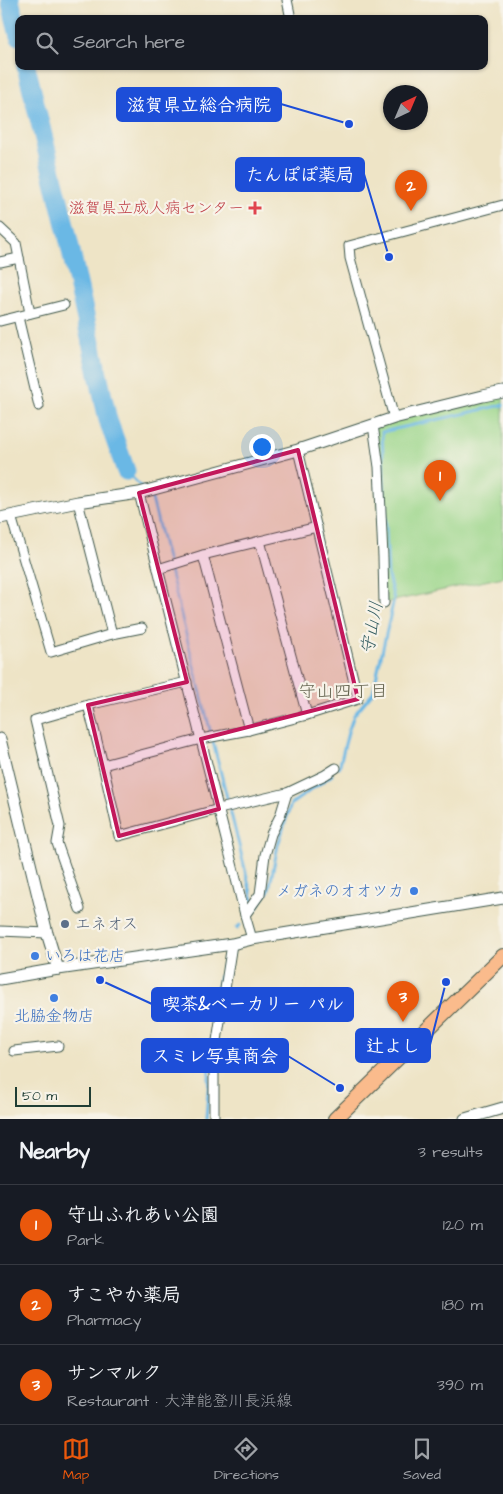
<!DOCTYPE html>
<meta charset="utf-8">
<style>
:root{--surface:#171b24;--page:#20242c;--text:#f1f3f6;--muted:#9ea1a6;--line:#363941;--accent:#ea580c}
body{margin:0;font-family:"Architects Daughter","Klee One",sans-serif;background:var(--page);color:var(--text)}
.compass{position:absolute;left:383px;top:85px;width:45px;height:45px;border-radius:50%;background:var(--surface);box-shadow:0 1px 4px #0004;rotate:44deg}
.scale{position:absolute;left:15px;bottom:12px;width:76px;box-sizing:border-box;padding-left:5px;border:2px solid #1f3d34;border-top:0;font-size:14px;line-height:18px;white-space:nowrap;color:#1f3d34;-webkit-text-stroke:4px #f7f3e8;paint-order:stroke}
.you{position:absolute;left:261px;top:446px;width:18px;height:18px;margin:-12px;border:4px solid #fff;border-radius:50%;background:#1a73e8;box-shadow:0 0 0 8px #1a73e833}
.badge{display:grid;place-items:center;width:32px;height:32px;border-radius:50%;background:var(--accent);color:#fff;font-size:16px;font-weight:700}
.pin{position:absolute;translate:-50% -41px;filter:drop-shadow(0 1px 2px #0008)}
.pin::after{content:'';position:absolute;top:26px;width:18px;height:15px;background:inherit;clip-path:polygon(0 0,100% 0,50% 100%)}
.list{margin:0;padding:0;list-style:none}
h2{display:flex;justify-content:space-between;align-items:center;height:65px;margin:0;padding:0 20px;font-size:21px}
h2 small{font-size:16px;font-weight:400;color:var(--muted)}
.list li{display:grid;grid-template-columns:32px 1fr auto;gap:15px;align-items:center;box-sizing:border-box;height:80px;padding:0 20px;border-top:1px solid var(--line)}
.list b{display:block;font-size:19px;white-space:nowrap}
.list p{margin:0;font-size:16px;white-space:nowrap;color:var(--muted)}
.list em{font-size:16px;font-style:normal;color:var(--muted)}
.icon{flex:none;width:28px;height:28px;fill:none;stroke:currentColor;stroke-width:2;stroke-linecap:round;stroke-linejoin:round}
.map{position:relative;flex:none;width:503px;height:1119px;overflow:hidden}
.search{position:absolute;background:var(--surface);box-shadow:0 1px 4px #0004;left:15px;right:15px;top:15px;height:55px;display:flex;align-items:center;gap:12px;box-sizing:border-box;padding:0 18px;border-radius:10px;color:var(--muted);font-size:19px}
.sheet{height:305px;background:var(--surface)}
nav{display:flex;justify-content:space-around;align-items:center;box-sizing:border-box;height:70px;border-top:1px solid var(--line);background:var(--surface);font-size:14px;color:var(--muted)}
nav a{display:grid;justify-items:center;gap:2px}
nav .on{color:var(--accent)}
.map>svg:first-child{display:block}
</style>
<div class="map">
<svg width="503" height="1119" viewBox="0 0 503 1119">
<rect width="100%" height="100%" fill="#f7f3e8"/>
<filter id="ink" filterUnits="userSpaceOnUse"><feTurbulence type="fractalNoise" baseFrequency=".02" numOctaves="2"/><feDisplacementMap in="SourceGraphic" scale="10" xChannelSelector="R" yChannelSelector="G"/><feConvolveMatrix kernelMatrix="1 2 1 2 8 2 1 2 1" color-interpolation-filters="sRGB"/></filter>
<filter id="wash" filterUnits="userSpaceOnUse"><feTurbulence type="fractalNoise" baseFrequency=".0096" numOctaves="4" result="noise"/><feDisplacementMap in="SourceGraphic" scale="20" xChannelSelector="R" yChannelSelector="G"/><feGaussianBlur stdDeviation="1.12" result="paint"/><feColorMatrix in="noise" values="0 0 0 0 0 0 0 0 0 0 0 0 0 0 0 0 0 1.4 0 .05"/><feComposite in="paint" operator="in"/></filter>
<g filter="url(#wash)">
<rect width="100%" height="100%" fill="#eee4c6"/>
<path fill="#9bd68a" stroke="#5d8a5f" d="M503 392V577L384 603 373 425Z"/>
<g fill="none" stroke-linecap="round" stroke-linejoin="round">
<g stroke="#6bb8e5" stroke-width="3">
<path d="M126 471 143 489"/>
<path d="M147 494 152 499 253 901"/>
<path d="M339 768 348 732 354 715 373 692 394 599 388 576 382 432 503 405"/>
<path d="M253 913 269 890 278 845 291 804 332 775"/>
<path d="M237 928 240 925"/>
<path d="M211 1054 216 990 225 959"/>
<path d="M206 1119 210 1065"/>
</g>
<g stroke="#6bb8e5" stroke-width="19">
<path d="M10 0 19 36"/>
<path d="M26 66 67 233 108 420 126 471"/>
</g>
</g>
</g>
<g filter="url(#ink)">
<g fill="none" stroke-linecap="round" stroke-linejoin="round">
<defs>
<g id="minor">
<path d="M287 0 291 19"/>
<path d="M0 228 16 243 30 313"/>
<path d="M0 262 19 258"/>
<path d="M18 317 39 406"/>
<path d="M0 321 64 305"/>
<path d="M394 418 350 258 349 246 503 205"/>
<path d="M373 425 379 467 383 557 384 603"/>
<path d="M139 493 245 915 252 939"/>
<path d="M78 502 112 634"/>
<path d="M11 516 51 652 112 634 142 628"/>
<path d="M260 541 307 715"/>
<path d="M203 555 249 730"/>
<path d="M158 569 203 555 317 527"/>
<path d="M88 705 103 765 119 836 219 809 287 793 325 775 336 768"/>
<path d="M103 765 201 739 249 730 307 715 358 699 298 450"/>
<path d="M80 909 57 843 60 826 35 720 88 705 187 682"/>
<path d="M245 915 260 894 265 855 271 834 280 816 287 793"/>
<path d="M0 931 47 933"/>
<path d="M14 1051 58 1046"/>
<path d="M214 1119V1060L232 944"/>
</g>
<g id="tertiary">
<path d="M0 518 78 502 139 493 298 450 394 418 483 396 503 392"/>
<path d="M0 739 47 933 58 969"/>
<path d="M0 979 58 969 232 944 252 939 503 898"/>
<path d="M465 1119 503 1108"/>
</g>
<path id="primary" d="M335 1119 503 956"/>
</defs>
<use href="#minor" stroke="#3e564a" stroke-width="11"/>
<use href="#tertiary" stroke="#3e564a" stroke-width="13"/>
<use href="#primary" stroke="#3e564a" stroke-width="16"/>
<use href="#minor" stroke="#fff" stroke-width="9"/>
<use href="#tertiary" stroke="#fff" stroke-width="11"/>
<use href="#primary" stroke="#fabb8c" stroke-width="14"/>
</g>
</g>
<path fill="#c2185b" fill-opacity="0.2" stroke="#c2185b" stroke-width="4" stroke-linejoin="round" d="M298 450 358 699 201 739 219 809 119 836 88 705 187 682 139 493Z"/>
<path fill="#e0444e" stroke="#f7f3e8" stroke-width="2" d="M252.5 200.5h5v5h5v5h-5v5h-5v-5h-5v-5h5z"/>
<g fill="#3f7fe0" stroke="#f7f3e8" stroke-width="2">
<circle cx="414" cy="891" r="5"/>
<circle cx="35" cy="956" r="5"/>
<circle cx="54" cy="998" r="5"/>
</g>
<circle fill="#5c6f8a" stroke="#f7f3e8" stroke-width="2" cx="65" cy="924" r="5"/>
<g text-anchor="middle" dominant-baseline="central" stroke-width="4.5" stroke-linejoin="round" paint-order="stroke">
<g font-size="16" fill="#be3a42" stroke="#f7f3e8" text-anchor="end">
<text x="244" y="208">滋賀県立成人病センター</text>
</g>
<g font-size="16" fill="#366cbe" stroke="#f7f3e8" text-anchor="end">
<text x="404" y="891">メガネのオオツカ</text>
<text x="45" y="956" text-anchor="start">いろは花店</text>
<text x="54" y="1016" text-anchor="middle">北脇金物店</text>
</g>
<g font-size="16" fill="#4e5e75" stroke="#f7f3e8" text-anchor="start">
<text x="75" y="924">エネオス</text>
</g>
<g font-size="18" font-style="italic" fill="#325c60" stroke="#f7f3e8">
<text transform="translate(372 628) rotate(-79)">守山川</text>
</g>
<g font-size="18" fill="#656450" stroke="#f7f3e8">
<text x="343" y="691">守山四丁目</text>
</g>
</g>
<path fill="none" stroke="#1d4ed8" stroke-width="2" d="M349 124L281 104M389 257L364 174M100 980L152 1004M446 982L430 1045M340 1088L288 1056"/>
<g fill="#1d4ed8" stroke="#f7f3e8" stroke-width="2">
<circle cx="349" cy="124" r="5"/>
<circle cx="389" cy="257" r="5"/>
<circle cx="100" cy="980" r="5"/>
<circle cx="446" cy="982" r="5"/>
<circle cx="340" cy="1088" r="5"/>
</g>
<g fill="#1d4ed8" stroke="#1d4ed8" stroke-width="2">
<rect x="117" y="88" width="164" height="33" rx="5"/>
<rect x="236" y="158" width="128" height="33" rx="5"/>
<rect x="152" y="988" width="201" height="33" rx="5"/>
<rect x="356" y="1029" width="74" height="33" rx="5"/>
<rect x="142" y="1039" width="146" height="33" rx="5"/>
</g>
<g font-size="18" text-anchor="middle" font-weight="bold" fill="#fff">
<text x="199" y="111">滋賀県立総合病院</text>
<text x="300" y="181">たんぽぽ薬局</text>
<text x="253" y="1010">喫茶&amp;ベーカリー パル</text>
<text x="393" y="1052">辻よし</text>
<text x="215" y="1062">スミレ写真商会</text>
</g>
</svg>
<svg class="compass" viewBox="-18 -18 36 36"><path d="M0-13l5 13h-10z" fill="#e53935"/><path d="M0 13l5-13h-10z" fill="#9ea1a6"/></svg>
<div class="scale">50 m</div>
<div class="you"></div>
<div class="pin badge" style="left:440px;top:501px">1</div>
<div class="pin badge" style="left:411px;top:211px">2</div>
<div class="pin badge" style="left:403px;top:1022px">3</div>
<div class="search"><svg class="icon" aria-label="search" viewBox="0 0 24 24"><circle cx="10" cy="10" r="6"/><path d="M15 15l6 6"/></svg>Search here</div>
</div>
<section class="sheet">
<h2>Nearby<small>3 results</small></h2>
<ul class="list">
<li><span class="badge">1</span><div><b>守山ふれあい公園</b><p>Park</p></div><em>120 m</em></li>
<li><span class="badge">2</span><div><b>すこやか薬局</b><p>Pharmacy</p></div><em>180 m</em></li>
<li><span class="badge">3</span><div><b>サンマルク</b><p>Restaurant · 大津能登川長浜線</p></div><em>390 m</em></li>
</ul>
</section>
<nav>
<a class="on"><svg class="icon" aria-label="map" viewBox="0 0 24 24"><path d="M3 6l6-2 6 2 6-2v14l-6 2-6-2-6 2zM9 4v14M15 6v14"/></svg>Map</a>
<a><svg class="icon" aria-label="directions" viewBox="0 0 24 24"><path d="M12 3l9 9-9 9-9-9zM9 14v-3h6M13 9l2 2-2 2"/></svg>Directions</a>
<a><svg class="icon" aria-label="saved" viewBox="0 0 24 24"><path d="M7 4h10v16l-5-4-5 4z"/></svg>Saved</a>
</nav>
